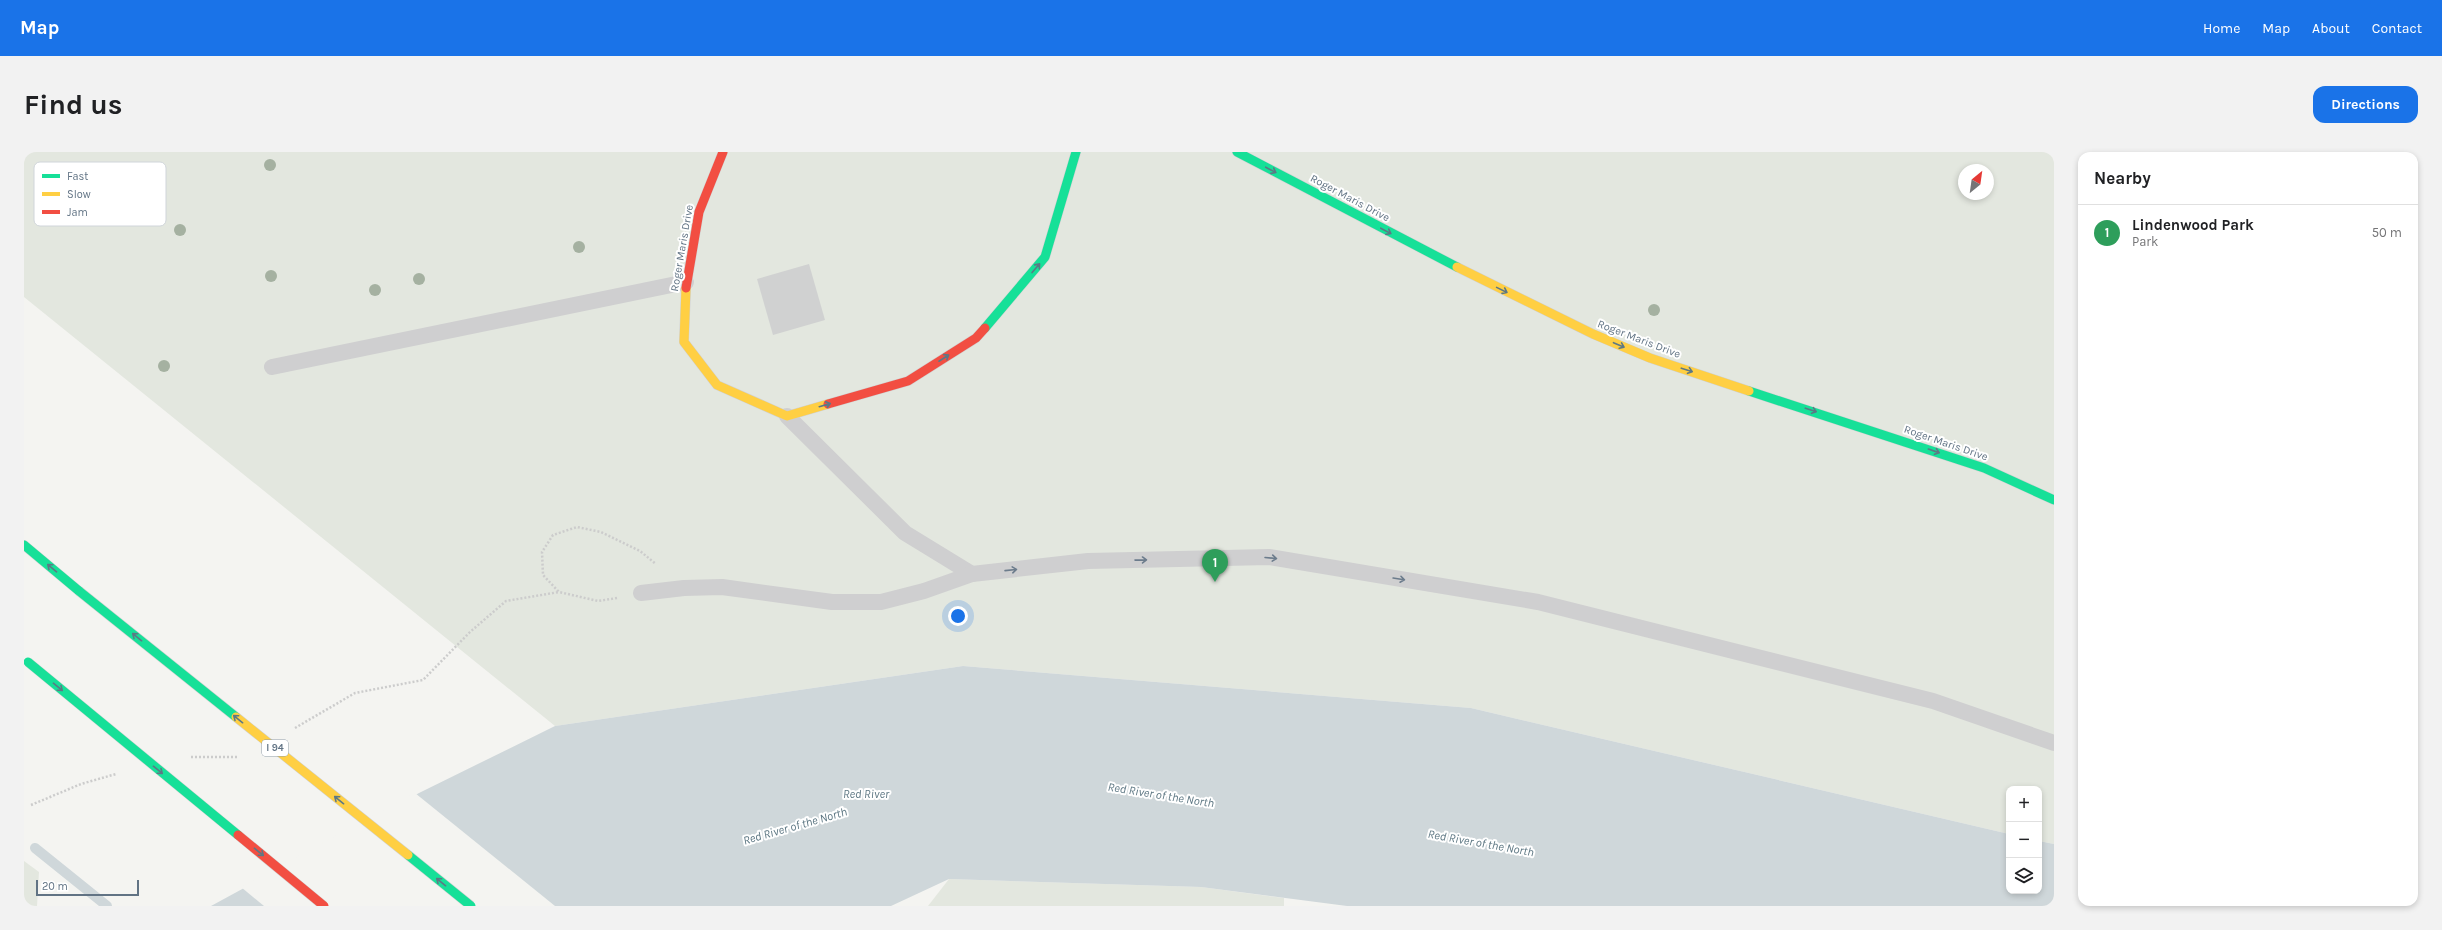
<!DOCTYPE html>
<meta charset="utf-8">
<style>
:root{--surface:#fff;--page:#f2f2f2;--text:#202124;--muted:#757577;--line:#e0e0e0;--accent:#1a73e8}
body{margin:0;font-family:Karla,sans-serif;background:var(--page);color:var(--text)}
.controls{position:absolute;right:12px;bottom:12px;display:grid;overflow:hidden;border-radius:8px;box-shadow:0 2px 6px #0003}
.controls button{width:36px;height:36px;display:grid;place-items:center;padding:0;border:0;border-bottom:1px solid var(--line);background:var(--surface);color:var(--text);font:20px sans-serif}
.compass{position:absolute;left:1934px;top:12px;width:36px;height:36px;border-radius:50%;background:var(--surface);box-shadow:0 2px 6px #0003;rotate:29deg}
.scale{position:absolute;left:12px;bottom:10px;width:103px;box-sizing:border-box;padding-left:4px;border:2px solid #617384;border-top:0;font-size:11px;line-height:14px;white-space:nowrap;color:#617384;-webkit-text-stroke:3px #fff;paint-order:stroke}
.you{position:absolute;left:934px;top:464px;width:14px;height:14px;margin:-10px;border:3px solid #fff;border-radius:50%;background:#1a73e8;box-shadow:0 0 0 6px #1a73e833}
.badge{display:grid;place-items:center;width:26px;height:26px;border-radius:50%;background:var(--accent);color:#fff;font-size:13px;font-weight:700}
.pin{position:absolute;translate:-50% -33px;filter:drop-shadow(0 1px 2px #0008)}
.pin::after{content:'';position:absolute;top:21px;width:14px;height:12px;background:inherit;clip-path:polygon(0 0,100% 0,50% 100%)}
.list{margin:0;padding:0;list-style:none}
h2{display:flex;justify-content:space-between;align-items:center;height:52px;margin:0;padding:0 16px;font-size:17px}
h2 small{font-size:13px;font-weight:400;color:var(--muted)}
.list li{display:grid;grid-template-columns:26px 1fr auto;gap:12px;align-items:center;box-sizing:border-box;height:56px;padding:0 16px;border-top:1px solid var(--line)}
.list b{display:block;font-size:15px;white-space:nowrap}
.list p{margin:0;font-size:13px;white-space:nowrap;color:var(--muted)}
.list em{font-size:13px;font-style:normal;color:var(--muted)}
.icon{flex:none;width:22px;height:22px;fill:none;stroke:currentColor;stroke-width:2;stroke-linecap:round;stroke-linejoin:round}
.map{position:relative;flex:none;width:2030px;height:754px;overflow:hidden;border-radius:12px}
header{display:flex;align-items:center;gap:24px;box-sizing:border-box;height:56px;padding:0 20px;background:var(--accent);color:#fff}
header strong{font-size:19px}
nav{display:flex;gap:22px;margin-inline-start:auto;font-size:14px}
.intro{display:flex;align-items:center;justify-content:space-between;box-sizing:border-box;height:96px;padding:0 24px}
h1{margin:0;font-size:28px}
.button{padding:10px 18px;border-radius:12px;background:var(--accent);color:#fff;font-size:14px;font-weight:700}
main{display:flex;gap:24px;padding:0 24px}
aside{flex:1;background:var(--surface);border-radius:12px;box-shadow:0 2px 6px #0003}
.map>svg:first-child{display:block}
</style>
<header>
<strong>Map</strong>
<nav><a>Home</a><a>Map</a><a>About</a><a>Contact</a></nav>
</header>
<div class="intro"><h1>Find us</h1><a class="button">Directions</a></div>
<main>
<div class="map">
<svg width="2030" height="754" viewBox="0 0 2030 754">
<rect width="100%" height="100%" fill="#f4f4f1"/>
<g fill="#e3e7df" fill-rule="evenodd">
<path d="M0 0H2030V692L2015 689V637H1985V682L1447 556 939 514 531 574 0 145ZM1940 18H1964V42H1940Z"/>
<path d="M0 709 15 720 13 754H0Z"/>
<path d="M925 727 1177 735 1260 746V754H904Z"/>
</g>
<path fill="#cfd7da" d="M939 514 1447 556 1985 682V739H2015V689L2030 692V754H1323L1177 735 925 727 867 754H187L395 641 531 574Z"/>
<path fill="#f4f4f1" d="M391 641 531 754H240L217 735Z"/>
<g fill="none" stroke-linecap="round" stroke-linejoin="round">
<path stroke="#cfd7da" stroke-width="10" d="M11 696 83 754"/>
</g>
<path fill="#d0d1d1" d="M785 112 801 168 749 183 733 127Z"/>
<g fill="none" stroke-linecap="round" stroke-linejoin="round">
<defs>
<g id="fast">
<path d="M1213 0 1433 115"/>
<path d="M961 176 1021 105 1052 0"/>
<path d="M1725 239 1960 316 2030 348"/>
<path d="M0 393 55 439"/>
</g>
<g id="slow">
<path d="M1433 115 1569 182 1626 206 1725 239"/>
<path d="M662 136 660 190 693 233 763 264 804 252"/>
</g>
<g id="jam">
<path d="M662 136 675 60 699 0"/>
<path d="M804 252 884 229 952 186 961 176"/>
</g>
</defs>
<use href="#fast" stroke="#d0d1d2" stroke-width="10"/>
<use href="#slow" stroke="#d0d1d2" stroke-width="10"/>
<use href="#jam" stroke="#d0d1d2" stroke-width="10"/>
<g stroke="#ccc" stroke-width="2.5" stroke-dasharray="2 2" stroke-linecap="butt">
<path d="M593 446 574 449 535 440 519 423 518 400 529 383 553 375 577 380 616 399 632 412"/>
<path d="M271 576 331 541 399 528 446 480 482 449 535 440"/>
<path d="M167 605H214"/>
<path d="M7 653 57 632 92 622"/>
</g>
<g stroke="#cfcfd0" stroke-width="16">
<path d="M248 215 662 130"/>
<path d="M763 264 881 381 948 422"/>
<path d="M617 441 660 436 698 435 808 450H857L900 439 948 422 1064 409 1245 405 1514 450 1909 549 2030 591"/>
</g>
<use href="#fast" stroke="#16e098" stroke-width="9"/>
<use href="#slow" stroke="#ffcf43" stroke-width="9"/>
<use href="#jam" stroke="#f24e42" stroke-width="9"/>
<defs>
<g id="fast-bridge">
<path d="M55 439 212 565"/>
<path d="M4 510 214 683"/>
<path d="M384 703 447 754"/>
</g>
<path id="slow-bridge" d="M212 565 384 703"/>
<path id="jam-bridge" d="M214 683 300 754"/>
</defs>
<use href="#fast-bridge" stroke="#cfd0d0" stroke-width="10" stroke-linecap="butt"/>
<use href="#slow-bridge" stroke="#cfd0d0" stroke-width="10" stroke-linecap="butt"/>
<use href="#jam-bridge" stroke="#cfd0d0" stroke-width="10" stroke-linecap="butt"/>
<use href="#fast-bridge" stroke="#16e098" stroke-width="9"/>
<use href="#slow-bridge" stroke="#ffcf43" stroke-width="9"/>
<use href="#jam-bridge" stroke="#f24e42" stroke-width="9"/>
</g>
<g fill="#a5b1a1">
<circle cx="246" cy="13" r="6"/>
<circle cx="156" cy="78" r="6"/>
<circle cx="555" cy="95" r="6"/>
<circle cx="247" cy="124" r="6"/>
<circle cx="395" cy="127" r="6"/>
<circle cx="351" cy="138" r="6"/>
<circle cx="1630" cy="158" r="6"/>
<circle cx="140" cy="214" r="6"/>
</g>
<defs><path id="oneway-shaft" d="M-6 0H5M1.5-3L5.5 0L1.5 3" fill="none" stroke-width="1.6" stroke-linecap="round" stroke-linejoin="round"/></defs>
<g stroke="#5d7885">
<use href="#oneway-shaft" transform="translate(1247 18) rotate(28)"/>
<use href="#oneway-shaft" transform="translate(1362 79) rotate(28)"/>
<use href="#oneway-shaft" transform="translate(1012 116) rotate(-49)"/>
<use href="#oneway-shaft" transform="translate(1478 138) rotate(26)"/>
<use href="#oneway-shaft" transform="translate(1595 193) rotate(23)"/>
<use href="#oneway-shaft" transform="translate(920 206) rotate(-33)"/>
<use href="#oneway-shaft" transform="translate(1663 218) rotate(18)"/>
<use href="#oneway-shaft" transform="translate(801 253) rotate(-16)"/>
<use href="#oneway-shaft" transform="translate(1787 258) rotate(18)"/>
<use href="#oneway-shaft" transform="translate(1910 299) rotate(19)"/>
<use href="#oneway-shaft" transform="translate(28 416) rotate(-140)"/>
<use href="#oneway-shaft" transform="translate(113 485) rotate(-141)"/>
<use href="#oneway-shaft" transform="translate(34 535) rotate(39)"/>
<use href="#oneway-shaft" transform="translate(214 567) rotate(-141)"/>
<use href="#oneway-shaft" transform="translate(134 618) rotate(39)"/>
<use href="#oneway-shaft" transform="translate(315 648) rotate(-141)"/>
<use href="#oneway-shaft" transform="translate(235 700) rotate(39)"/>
<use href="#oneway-shaft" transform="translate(417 730) rotate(-141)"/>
</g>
<g stroke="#6c7c8c">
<use href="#oneway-shaft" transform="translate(1247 406) rotate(5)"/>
<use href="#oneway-shaft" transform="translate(1117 408) rotate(-1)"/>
<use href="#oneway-shaft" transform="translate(987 418) rotate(-6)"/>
<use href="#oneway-shaft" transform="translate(1375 427) rotate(9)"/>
</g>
<g text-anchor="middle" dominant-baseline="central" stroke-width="4" stroke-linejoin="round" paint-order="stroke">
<rect fill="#fff" stroke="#909da9" stroke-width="1" x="238" y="588" width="26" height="16" rx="3"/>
<g font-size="10" font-weight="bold" fill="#617384">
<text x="251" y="596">I 94</text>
</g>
<g font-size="11" fill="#617384" stroke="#fff">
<text transform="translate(1326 46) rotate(28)">Roger Maris Drive</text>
<text transform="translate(658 96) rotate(-80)">Roger Maris Drive</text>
<text transform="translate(1615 187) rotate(21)">Roger Maris Drive</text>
<text transform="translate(1922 291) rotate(19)">Roger Maris Drive</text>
</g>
<g font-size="12" font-style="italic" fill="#5c7682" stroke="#fff">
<text x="842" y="642">Red River</text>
<text transform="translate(1137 643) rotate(9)">Red River of the North</text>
<text transform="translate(771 674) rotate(-16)">Red River of the North</text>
<text transform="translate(1457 691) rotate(10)">Red River of the North</text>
</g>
</g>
<rect x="10" y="10" width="132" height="64" rx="6" fill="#fff" stroke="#d0d5da" stroke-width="1"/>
<rect x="18" y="22" width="18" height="4" fill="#16e098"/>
<rect x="18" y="40" width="18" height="4" fill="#ffcf43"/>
<rect x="18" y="58" width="18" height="4" fill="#f24e42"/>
<g font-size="11" fill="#617384">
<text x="43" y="28">Fast</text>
<text x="43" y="46">Slow</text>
<text x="43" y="64">Jam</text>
</g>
</svg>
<div class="controls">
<button>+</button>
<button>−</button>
<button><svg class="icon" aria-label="layers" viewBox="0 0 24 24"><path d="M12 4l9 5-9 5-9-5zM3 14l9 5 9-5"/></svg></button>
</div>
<svg class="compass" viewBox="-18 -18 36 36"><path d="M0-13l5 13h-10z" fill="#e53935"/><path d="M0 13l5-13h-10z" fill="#757577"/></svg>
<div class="scale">20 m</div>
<div class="you"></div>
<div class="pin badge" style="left:1191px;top:430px;background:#2e9e5b">1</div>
</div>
<aside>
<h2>Nearby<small></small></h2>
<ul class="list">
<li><span class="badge" style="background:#2e9e5b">1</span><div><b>Lindenwood Park</b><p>Park</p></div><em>50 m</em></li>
</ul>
</aside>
</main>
